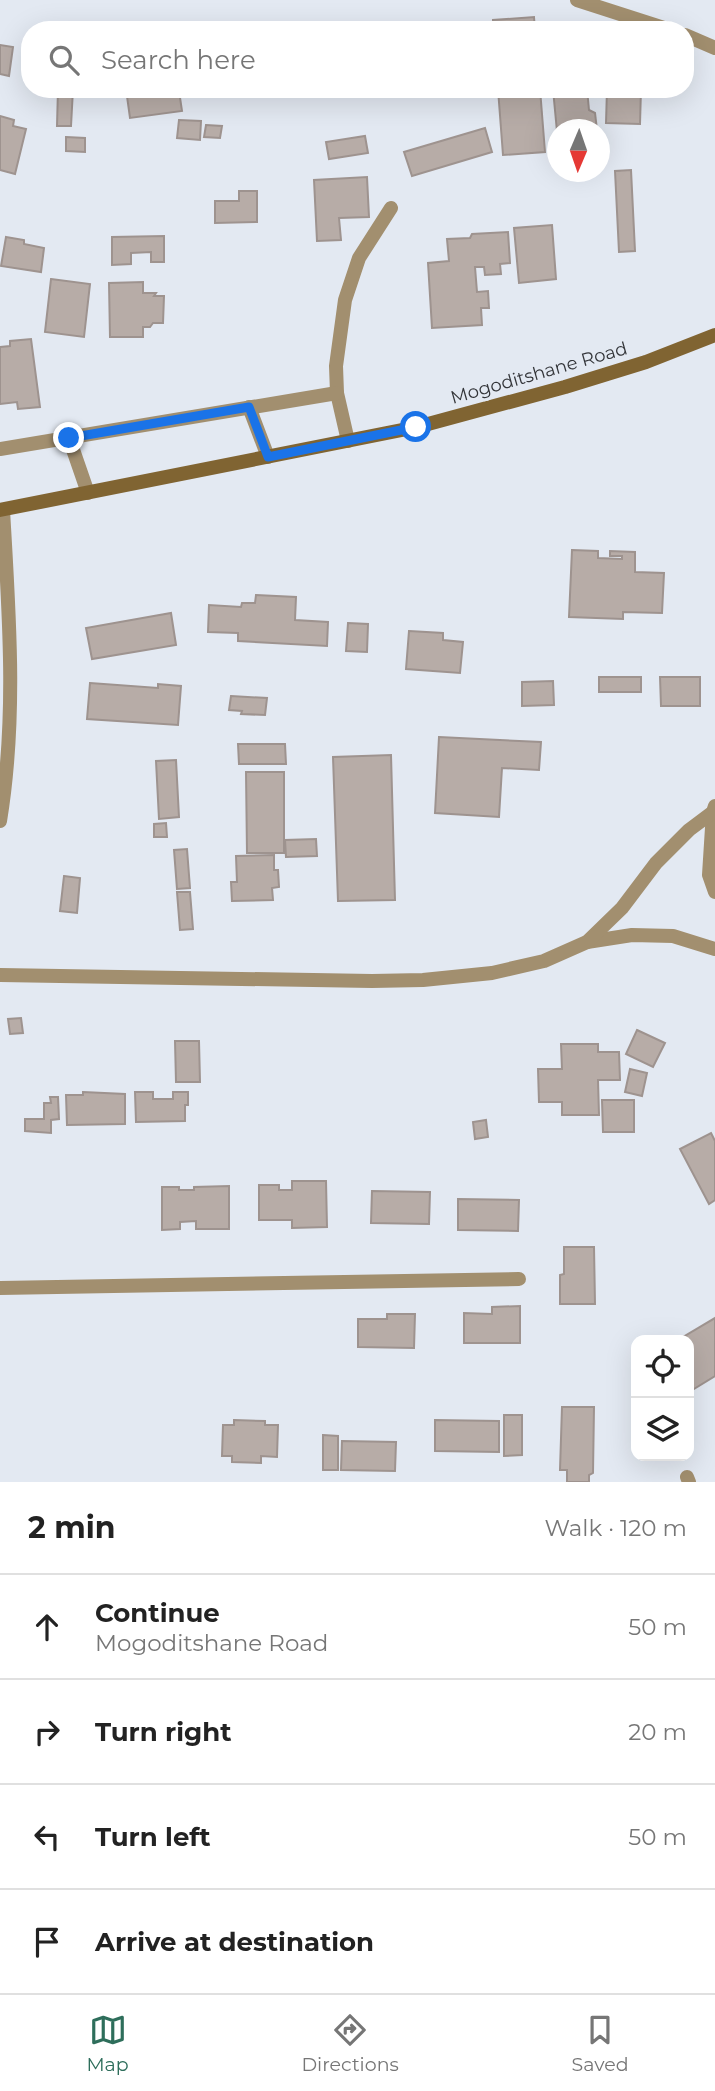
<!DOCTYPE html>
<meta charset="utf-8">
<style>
:root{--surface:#fff;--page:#f2f2f2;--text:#222;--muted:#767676;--line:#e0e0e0;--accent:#2e6e5b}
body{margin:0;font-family:Montserrat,sans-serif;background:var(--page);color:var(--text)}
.controls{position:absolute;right:21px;bottom:21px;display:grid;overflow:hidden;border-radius:14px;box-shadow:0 7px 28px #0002}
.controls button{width:63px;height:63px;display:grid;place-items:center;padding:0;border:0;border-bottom:2px solid var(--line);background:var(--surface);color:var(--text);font:35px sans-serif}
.compass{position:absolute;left:547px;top:119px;width:63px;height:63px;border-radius:50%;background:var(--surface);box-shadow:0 7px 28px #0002;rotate:182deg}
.stop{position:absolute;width:21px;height:21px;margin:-16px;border:5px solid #1a73e8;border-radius:50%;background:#fff}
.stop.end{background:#1a73e8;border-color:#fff;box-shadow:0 2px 7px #0008}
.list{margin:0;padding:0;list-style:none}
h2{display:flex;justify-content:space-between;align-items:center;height:91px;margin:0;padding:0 28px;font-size:30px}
h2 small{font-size:23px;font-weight:400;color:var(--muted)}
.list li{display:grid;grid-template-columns:46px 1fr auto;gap:21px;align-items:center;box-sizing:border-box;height:105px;padding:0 28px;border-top:2px solid var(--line)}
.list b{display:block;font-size:26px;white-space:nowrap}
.list p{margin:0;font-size:23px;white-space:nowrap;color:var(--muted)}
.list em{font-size:23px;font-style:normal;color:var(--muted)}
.icon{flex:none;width:38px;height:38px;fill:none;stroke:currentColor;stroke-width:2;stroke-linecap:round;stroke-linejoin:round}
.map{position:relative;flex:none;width:715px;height:1482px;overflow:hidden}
.search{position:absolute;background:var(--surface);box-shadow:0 7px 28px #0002;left:21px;right:21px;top:21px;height:77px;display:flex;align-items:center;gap:18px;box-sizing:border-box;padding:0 24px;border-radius:28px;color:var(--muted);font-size:26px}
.sheet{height:511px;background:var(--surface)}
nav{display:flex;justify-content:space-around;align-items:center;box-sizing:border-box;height:98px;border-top:2px solid var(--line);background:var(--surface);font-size:19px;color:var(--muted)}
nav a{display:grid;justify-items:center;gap:4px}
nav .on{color:var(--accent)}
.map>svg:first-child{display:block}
</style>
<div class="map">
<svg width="715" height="1482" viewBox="0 0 715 1482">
<rect width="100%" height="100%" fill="#e3e9f2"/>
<g fill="#b7aca7" stroke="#9e938f" stroke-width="2">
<path d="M534 17 535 30H493V20Z"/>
<path d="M0 45 13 47 9 76 0 74Z"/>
<path d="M58 89H73L71 126H57Z"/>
<path d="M126 89H185L179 91 182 111 130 118Z"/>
<path d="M498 89H540L545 152 503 155Z"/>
<path d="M553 89H587L589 110 595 113 597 130H558V142Z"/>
<path d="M607 89H641L640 124 606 123Z"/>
<path d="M0 116 14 120 13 126 26 129 15 174 0 170Z"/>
<path d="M179 120 201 121 200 140 177 138Z"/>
<path d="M206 125 222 126 220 138 204 137Z"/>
<path d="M485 128 492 152 412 176 404 152Z"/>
<path d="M365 136 368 153 329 159 326 142Z"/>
<path d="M66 137 85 138V152L66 151Z"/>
<path d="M631 170 635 251 619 252 615 171Z"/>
<path d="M367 177 369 217 339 218 341 240 317 241 314 180Z"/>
<path d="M239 191H257V222L215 223V201H239Z"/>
<path d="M552 225 556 279 519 283 514 228Z"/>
<path d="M508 232 510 263 500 264 501 274 485 275 484 267H475L477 292 488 291 489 308H481L482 325 432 328 428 263 449 261 447 239 470 238 472 234Z"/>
<path d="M164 236V262H151V252L131 253V264L112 265V237Z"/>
<path d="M6 237 24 240V244L44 248 41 272 1 266Z"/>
<path d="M51 279 90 284 84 337 45 332Z"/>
<path d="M143 282V293H156L154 296H164L163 323H153L150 327H143V337H110L109 283Z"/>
<path d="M31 339 40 407 18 409 17 402 0 404V347L10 346V341Z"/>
<path d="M572 550 598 551V558L622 559V556H610V551L635 552V572L664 573 662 613 623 612V619L569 617Z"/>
<path d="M256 595 296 597 295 620 328 622 327 646 238 641V633L208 632 209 605 241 607 242 603H255Z"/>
<path d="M171 613 176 645 92 659 86 628Z"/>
<path d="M348 623 368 624 367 652 346 651Z"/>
<path d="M409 631 443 633V640L463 642 460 673 406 669Z"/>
<rect x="599" y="677" width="42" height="15"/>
<path d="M660 677H700V706H661Z"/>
<path d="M553 681 554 705 522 706V682Z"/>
<path d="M90 683 158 688V684L181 686 178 725 87 719Z"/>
<path d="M231 696 267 698 265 715 241 714 242 711 229 710Z"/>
<path d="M439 737 541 742 539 770 502 768 499 817 435 813Z"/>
<path d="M238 744H285L286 764H239Z"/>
<path d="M391 755 395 900 338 901 333 757Z"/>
<path d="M176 760 179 817 159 819 156 761Z"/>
<path d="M246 772H284V853H247Z"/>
<path d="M166 823 167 837H154V824Z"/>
<path d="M316 839 317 856 286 857 285 840Z"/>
<path d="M187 849 190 888 177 889 174 850Z"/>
<path d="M274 855V870H278L279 887 272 888 273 900 232 901 231 882H237L236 856Z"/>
<path d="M64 876 80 878 77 913 60 911Z"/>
<path d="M177 892H190L193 929 180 930Z"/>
<path d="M21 1018 23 1033 10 1034 8 1019Z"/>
<path d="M637 1030 665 1043 653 1067 626 1054Z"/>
<path d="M175 1041H199L200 1082H176Z"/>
<path d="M561 1044H598V1052H619L620 1080H598L599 1115H562V1102H539L538 1069H562Z"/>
<path d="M630 1069 647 1073 642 1096 625 1092Z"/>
<path d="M83 1092 125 1094V1124L67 1125 66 1095H83Z"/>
<path d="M135 1092H153V1099H173V1092H188V1105H185V1121L136 1122Z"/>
<path d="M50 1097H58L59 1119 51 1120V1133L25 1131V1119H44V1103H51Z"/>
<path d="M602 1100H634V1132H603Z"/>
<path d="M486 1120 488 1137 475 1139 473 1122Z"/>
<path d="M711 1133 715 1141V1200L709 1204 680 1149Z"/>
<path d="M292 1181H326L327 1227 292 1228V1220H259V1185H279V1190H292Z"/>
<path d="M229 1186V1229H196V1221L180 1222V1229L162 1230V1187H179V1190H194V1187Z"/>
<path d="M372 1191 430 1192 429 1224 371 1223Z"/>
<path d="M458 1199 519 1200 518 1231 458 1230Z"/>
<path d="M564 1247H594L595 1304H560V1275L564 1274Z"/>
<path d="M520 1306V1343H464V1313L492 1314V1307Z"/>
<path d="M387 1314H415L414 1348 358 1347V1319H387Z"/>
<path d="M715 1318V1376L689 1392V1340H678Z"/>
<path d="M562 1407H594L593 1473 589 1475V1482H567V1470H560Z"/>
<path d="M504 1415H522V1455L504 1456Z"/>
<path d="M234 1420 265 1421V1425H278L277 1457 261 1456V1463L232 1462V1456H222L223 1425H234Z"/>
<path d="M435 1420 499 1421V1452L435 1451Z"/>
<path d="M323 1435 338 1436V1470H323Z"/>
<path d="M342 1441 396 1442 395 1471 341 1470Z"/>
</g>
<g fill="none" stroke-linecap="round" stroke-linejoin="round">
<g stroke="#a28f6f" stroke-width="14">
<path d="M577 0 670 30"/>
<path d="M685 35 715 48"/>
<path d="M249 407 268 457"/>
<path d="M69 438 88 493"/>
<path d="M348 441 337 393 336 366 345 300 359 258 391 208"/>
<path d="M0 449 337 393"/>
<path d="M713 812 709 875 715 892"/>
<path d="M0 821C17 717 9 614 3 510"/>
<path d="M587 942 632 935 673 936 715 949"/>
<path d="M0 975 372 981 423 980 492 973 544 961 587 942 622 908 656 863 689 830 713 812 715 806"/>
<path d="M0 1288 519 1279"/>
<path d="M687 1477 689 1482"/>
</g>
<path stroke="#806432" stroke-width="14" d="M0 510 417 427 565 387 646 362 715 335"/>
</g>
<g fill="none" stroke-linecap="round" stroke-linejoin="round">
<path stroke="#1a73e8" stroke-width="9" d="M69 438 249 407 268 457 416 427"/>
</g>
<g text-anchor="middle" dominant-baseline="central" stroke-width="6" stroke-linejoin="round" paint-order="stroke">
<g font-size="18" fill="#333539" stroke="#e3e9f2">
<text transform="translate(539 373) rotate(-16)">Mogoditshane Road</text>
</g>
</g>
</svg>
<div class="controls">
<button><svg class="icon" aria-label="locate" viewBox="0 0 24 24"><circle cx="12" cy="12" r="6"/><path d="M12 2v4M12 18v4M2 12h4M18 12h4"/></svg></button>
<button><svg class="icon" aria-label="layers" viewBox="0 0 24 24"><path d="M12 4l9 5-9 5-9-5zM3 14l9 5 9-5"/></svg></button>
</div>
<svg class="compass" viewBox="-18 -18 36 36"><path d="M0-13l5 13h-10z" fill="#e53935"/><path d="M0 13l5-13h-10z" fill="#767676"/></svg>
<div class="stop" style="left:416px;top:427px"></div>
<div class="stop end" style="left:69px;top:438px"></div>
<div class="search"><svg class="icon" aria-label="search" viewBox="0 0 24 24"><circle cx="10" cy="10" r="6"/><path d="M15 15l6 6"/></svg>Search here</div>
</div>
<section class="sheet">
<h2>2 min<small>Walk · 120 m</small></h2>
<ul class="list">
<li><svg class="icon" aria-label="ahead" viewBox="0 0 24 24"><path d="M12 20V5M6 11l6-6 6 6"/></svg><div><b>Continue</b><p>Mogoditshane Road</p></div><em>50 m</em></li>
<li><svg class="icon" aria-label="right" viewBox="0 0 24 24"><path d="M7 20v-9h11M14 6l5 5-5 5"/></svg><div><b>Turn right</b></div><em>20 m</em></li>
<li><svg class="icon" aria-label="left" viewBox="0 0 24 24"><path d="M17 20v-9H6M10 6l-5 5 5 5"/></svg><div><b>Turn left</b></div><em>50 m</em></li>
<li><svg class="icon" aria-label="arrive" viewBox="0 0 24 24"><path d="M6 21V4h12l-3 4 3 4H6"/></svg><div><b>Arrive at destination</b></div></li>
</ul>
</section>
<nav>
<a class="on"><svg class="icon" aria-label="map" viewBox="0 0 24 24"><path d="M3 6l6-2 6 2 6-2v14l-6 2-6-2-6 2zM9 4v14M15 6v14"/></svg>Map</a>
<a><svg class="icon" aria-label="directions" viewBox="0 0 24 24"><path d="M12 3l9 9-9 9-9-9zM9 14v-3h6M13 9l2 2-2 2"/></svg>Directions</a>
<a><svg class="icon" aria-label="saved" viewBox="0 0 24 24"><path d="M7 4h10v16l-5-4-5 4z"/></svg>Saved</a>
</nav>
